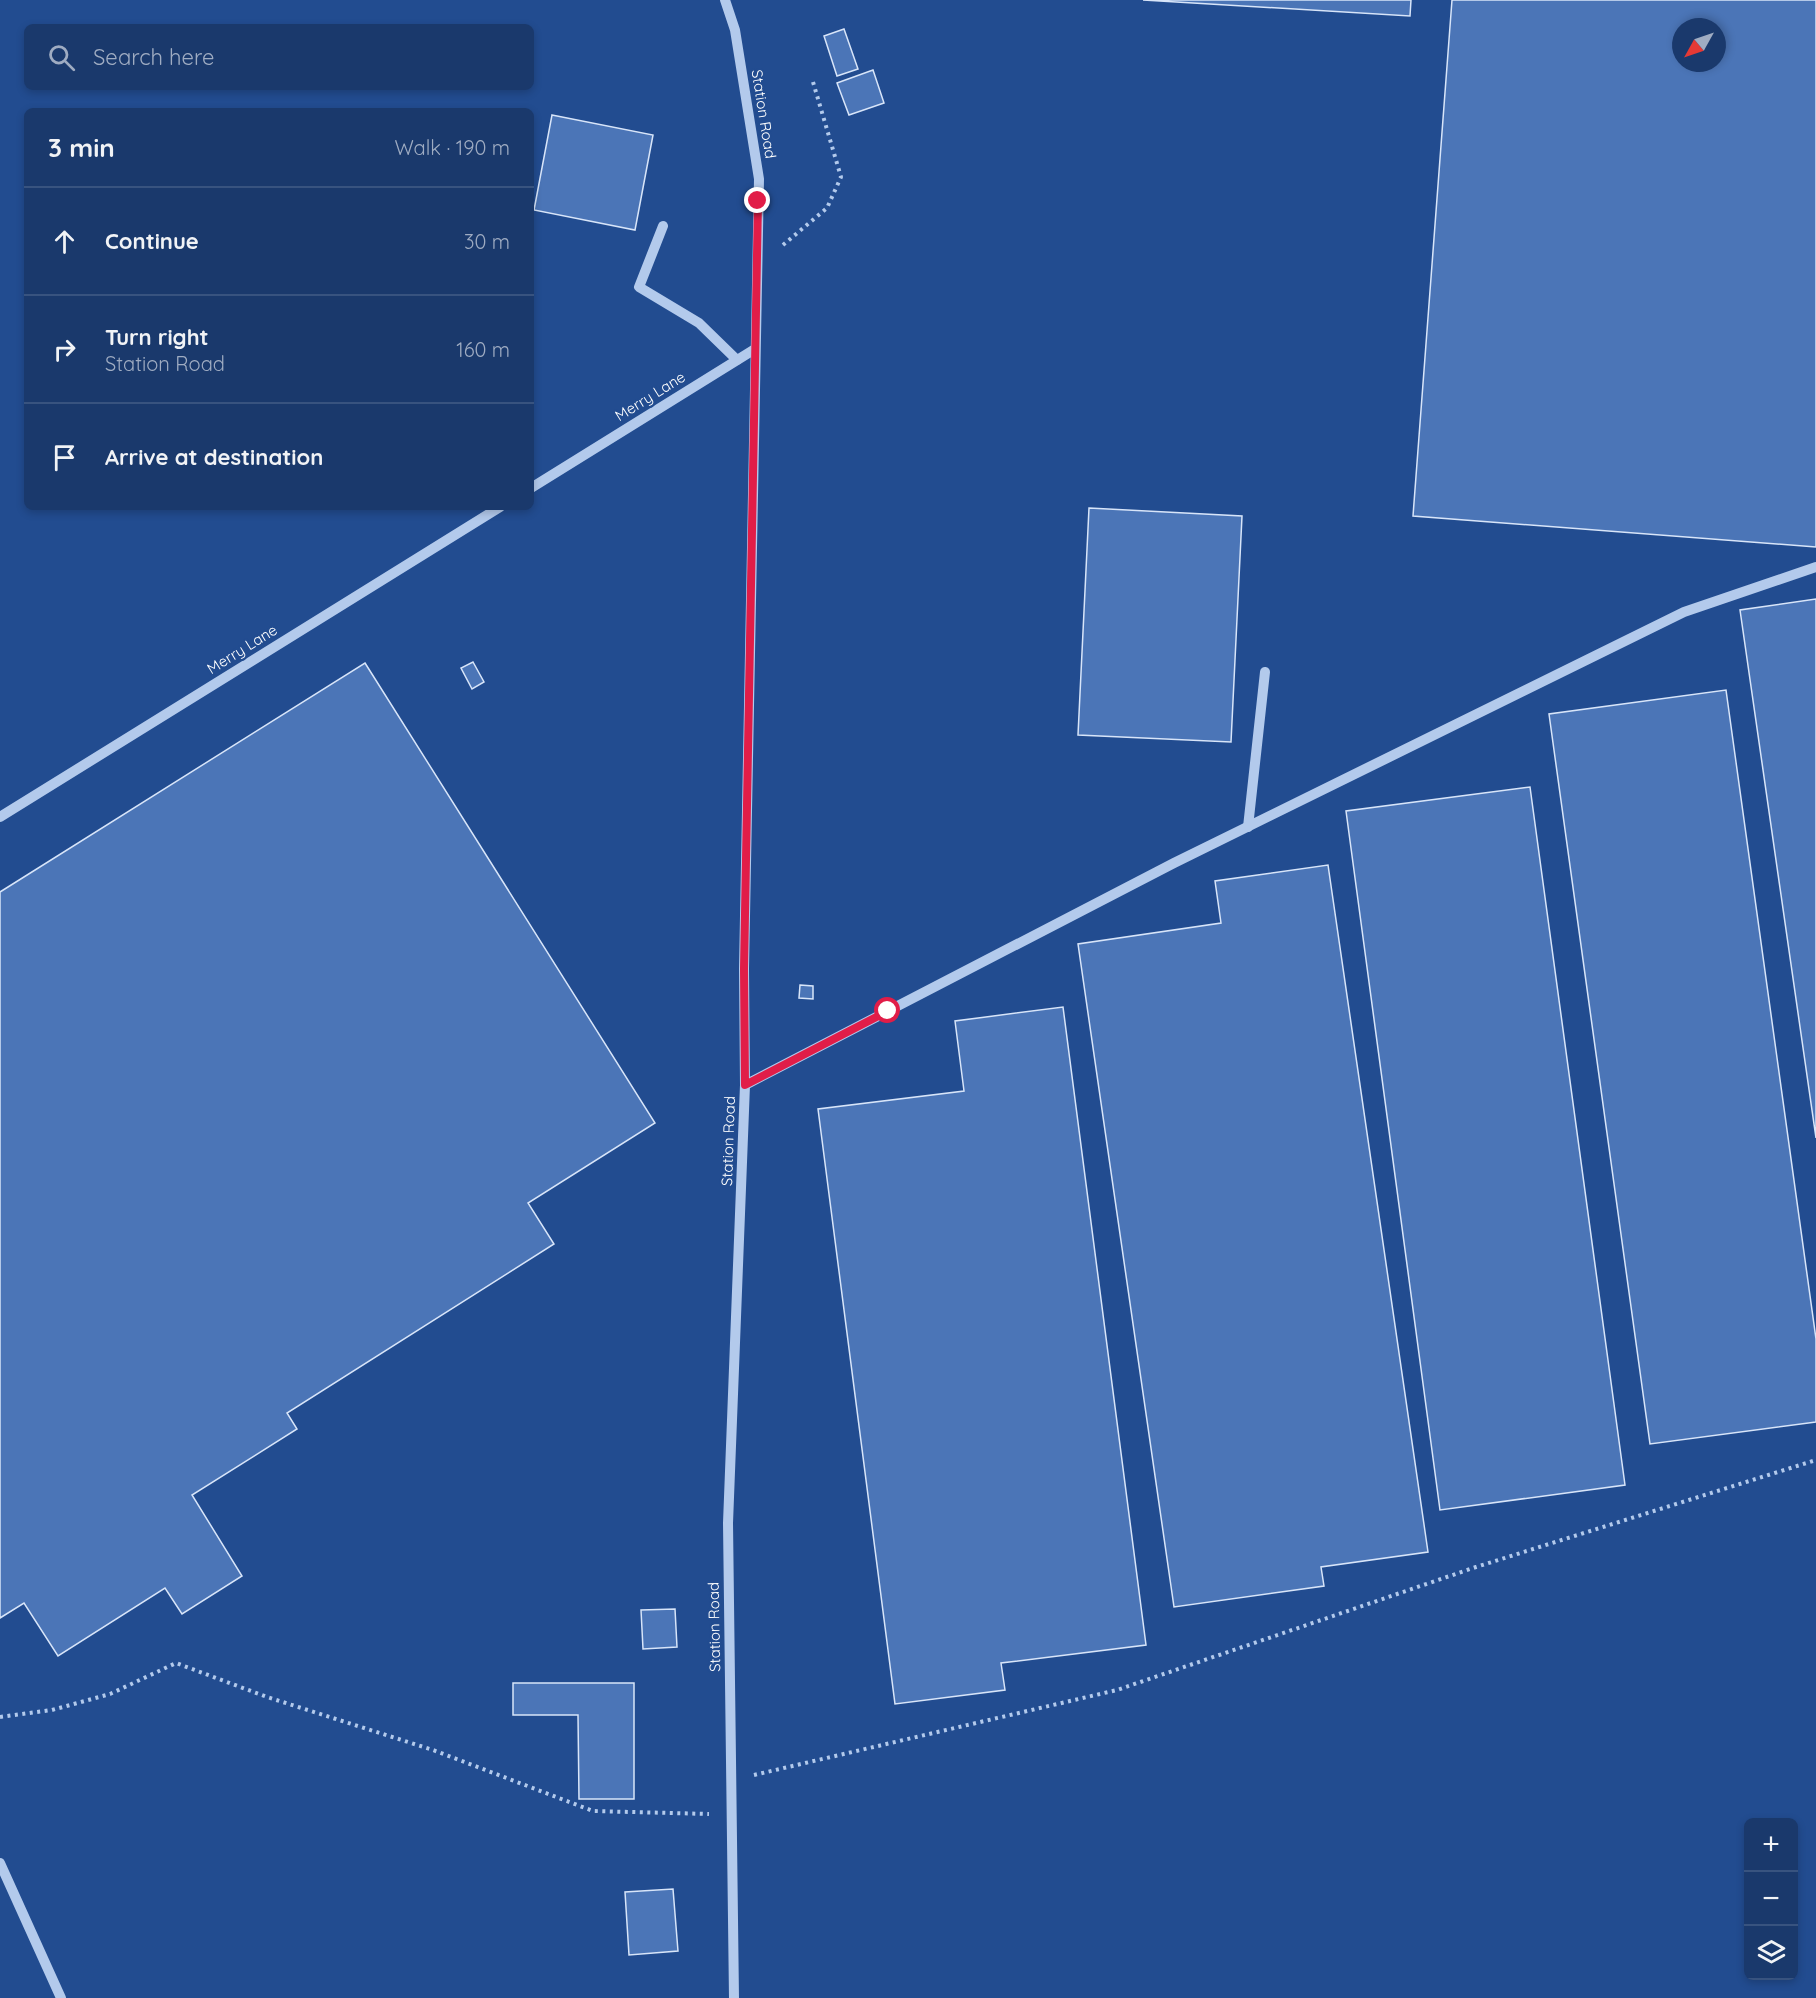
<!DOCTYPE html>
<meta charset="utf-8">
<style>
:root{--surface:#1a396c;--page:#234072;--text:#f1f3f6;--muted:#9facc2;--line:#38537f}
body{margin:0;font-family:Quicksand,sans-serif;background:var(--page);color:var(--text)}
.controls{position:absolute;right:18px;bottom:18px;display:grid;overflow:hidden;border-radius:9px;box-shadow:0 3px 9px #0003}
.controls button{width:54px;height:54px;display:grid;place-items:center;padding:0;border:0;border-bottom:2px solid var(--line);background:var(--surface);color:var(--text);font:30px sans-serif}
.compass{position:absolute;left:1672px;top:18px;width:54px;height:54px;border-radius:50%;background:var(--surface);box-shadow:0 3px 9px #0003;rotate:230deg}
.stop{position:absolute;width:18px;height:18px;margin:-14px;border:4px solid #e11d48;border-radius:50%;background:#fff}
.stop.end{background:#e11d48;border-color:#fff;box-shadow:0 2px 6px #0008}
.list{margin:0;padding:0;list-style:none}
h2{display:flex;justify-content:space-between;align-items:center;height:78px;margin:0;padding:0 24px;font-size:26px}
h2 small{font-size:20px;font-weight:400;color:var(--muted)}
.list li{display:grid;grid-template-columns:39px 1fr auto;gap:18px;align-items:center;box-sizing:border-box;height:108px;padding:0 24px;border-top:2px solid var(--line)}
.list b{display:block;font-size:22px;white-space:nowrap}
.list p{margin:0;font-size:20px;white-space:nowrap;color:var(--muted)}
.list em{font-size:20px;font-style:normal;color:var(--muted)}
.icon{flex:none;width:33px;height:33px;fill:none;stroke:currentColor;stroke-width:2;stroke-linecap:round;stroke-linejoin:round}
.map{position:relative;flex:none;width:1816px;height:1998px;overflow:hidden}
.search{position:absolute;background:var(--surface);box-shadow:0 3px 9px #0003;left:24px;top:24px;width:510px;height:66px;display:flex;align-items:center;gap:15px;box-sizing:border-box;padding:0 21px;border-radius:9px;color:var(--muted);font-size:22px}
.panel{position:absolute;background:var(--surface);box-shadow:0 3px 9px #0003;left:24px;top:108px;width:510px;height:402px;border-radius:9px}
.map>svg:first-child{display:block}
</style>
<div class="map">
<svg width="1816" height="1998" viewBox="0 0 1816 1998">
<rect width="100%" height="100%" fill="#224c90"/>
<g fill="#4b75b7" stroke="#d8e5f9" stroke-width="1.5" fill-rule="evenodd">
<path d="M1143 0H1411L1410 16Z"/>
<path d="M1452 0H1816V547L1413 516ZM1681 27H1717V63H1681Z"/>
<path d="M844 29 858 69 837 76 824 36Z"/>
<path d="M873 70 884 103 849 115 837 83Z"/>
<path d="M552 115 653 135 635 230 534 210Z"/>
<path d="M1089 508 1242 516 1231 742 1078 735Z"/>
<path d="M1816 599V1138L1740 610Z"/>
<path d="M473 662 484 682 472 689 461 668Z"/>
<path d="M365 663 655 1123 528 1203 554 1244 287 1413 297 1429 192 1495 242 1576 182 1614 165 1588 58 1656 24 1603 0 1618V892Z"/>
<path d="M1726 690 1816 1339V1422L1650 1444 1549 714Z"/>
<path d="M1530 787 1625 1485 1440 1510 1346 811Z"/>
<path d="M1328 865 1428 1552 1321 1567 1324 1586 1174 1607 1078 944 1221 923 1215 881Z"/>
<path d="M800 985 813 986V999L799 998Z"/>
<path d="M1063 1007 1146 1645 1001 1663 1005 1690 895 1704 818 1109 964 1091 955 1021Z"/>
<path d="M675 1609 677 1647 643 1649 641 1610Z"/>
<path d="M513 1683H634V1799H579L578 1715H513Z"/>
<path d="M673 1889 678 1951 629 1955 625 1892Z"/>
</g>
<g fill="none" stroke-linecap="round" stroke-linejoin="round">
<g stroke="#b3caec" stroke-width="4" stroke-dasharray="3 4.5" stroke-linecap="butt">
<path d="M783 245 827 208 841 177 813 82"/>
<path d="M0 1717 52 1710 110 1694 176 1663 267 1697 433 1750 593 1811 709 1814"/>
<path d="M754 1775 1117 1690 1476 1567 1816 1460"/>
</g>
<g stroke="#b3caec" stroke-width="10">
<path d="M725 0 735 30 759 179 744 969 745 1085 728 1523 734 1998"/>
<path d="M663 226 639 287 699 323 737 360"/>
<path d="M531 488 755 349"/>
<path d="M0 817 500 507"/>
<path d="M1248 827 1265 672"/>
<path d="M745 1085 1174 863 1684 612 1816 567"/>
<path d="M0 1863 61 1998"/>
</g>
</g>
<g fill="none" stroke-linecap="round" stroke-linejoin="round">
<path stroke="#e11d48" stroke-width="8" d="M758 201 744 969 745 1085 888 1011"/>
</g>
<g text-anchor="middle" dominant-baseline="central" stroke-width="4.5" stroke-linejoin="round" paint-order="stroke">
<g font-size="15" fill="#fff" stroke="#224c90">
<text transform="translate(764 114) rotate(81)">Station Road</text>
<text transform="translate(650 396) rotate(-32)">Merry Lane</text>
<text transform="translate(242 649) rotate(-32)">Merry Lane</text>
<text transform="translate(728 1141) rotate(-88)">Station Road</text>
<text transform="translate(714 1627) rotate(-91)">Station Road</text>
</g>
</g>
</svg>
<div class="controls">
<button>+</button>
<button>−</button>
<button><svg class="icon" aria-label="layers" viewBox="0 0 24 24"><path d="M12 4l9 5-9 5-9-5zM3 14l9 5 9-5"/></svg></button>
</div>
<svg class="compass" viewBox="-18 -18 36 36"><path d="M0-13l5 13h-10z" fill="#e53935"/><path d="M0 13l5-13h-10z" fill="#9facc2"/></svg>
<div class="stop" style="left:888px;top:1011px"></div>
<div class="stop end" style="left:758px;top:201px"></div>
<div class="search"><svg class="icon" aria-label="search" viewBox="0 0 24 24"><circle cx="10" cy="10" r="6"/><path d="M15 15l6 6"/></svg>Search here</div>
<section class="panel">
<h2>3 min<small>Walk · 190 m</small></h2>
<ul class="list">
<li><svg class="icon" aria-label="ahead" viewBox="0 0 24 24"><path d="M12 20V5M6 11l6-6 6 6"/></svg><div><b>Continue</b></div><em>30 m</em></li>
<li><svg class="icon" aria-label="right" viewBox="0 0 24 24"><path d="M7 20v-9h11M14 6l5 5-5 5"/></svg><div><b>Turn right</b><p>Station Road</p></div><em>160 m</em></li>
<li><svg class="icon" aria-label="arrive" viewBox="0 0 24 24"><path d="M6 21V4h12l-3 4 3 4H6"/></svg><div><b>Arrive at destination</b></div></li>
</ul>
</section>
</div>
